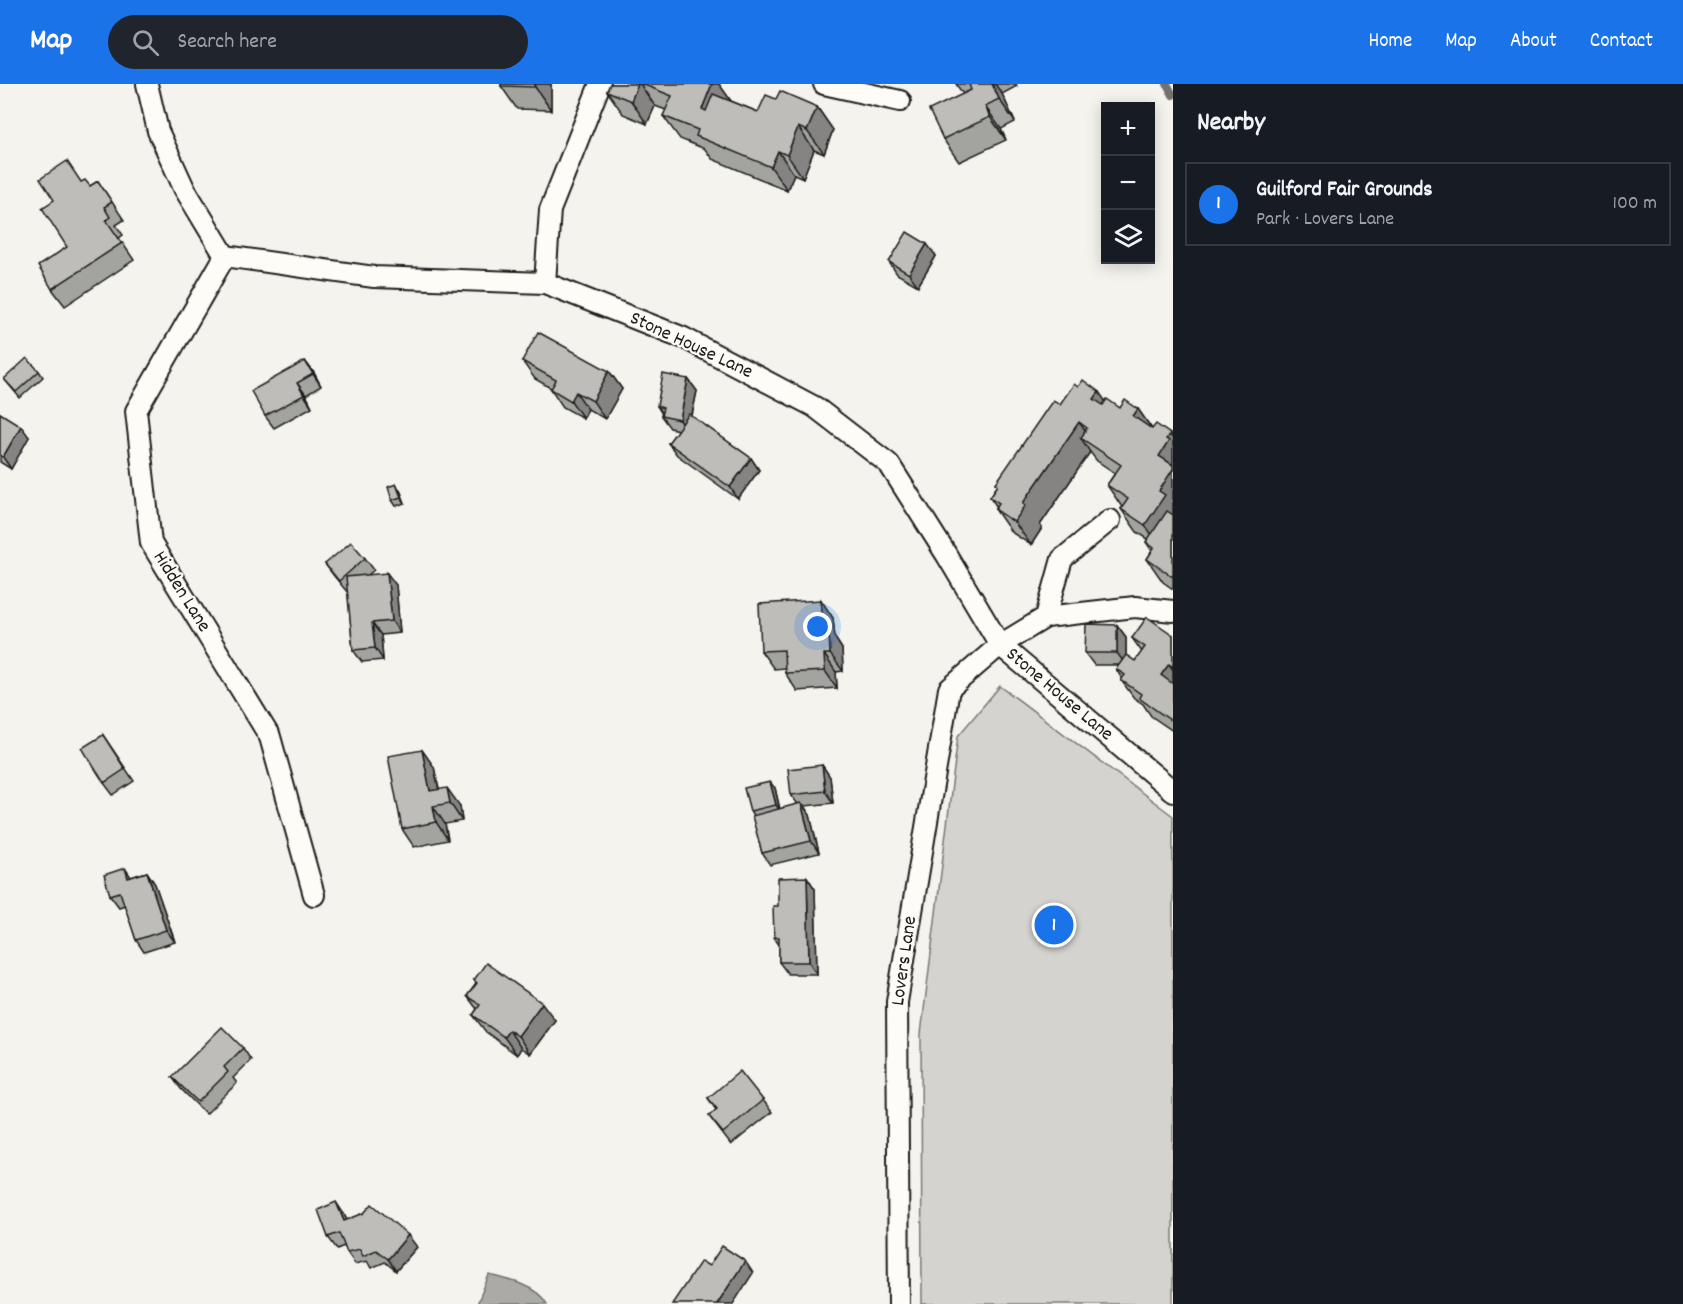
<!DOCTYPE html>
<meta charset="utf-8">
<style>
:root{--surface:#171b24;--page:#20242c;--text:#f1f3f6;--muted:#9ea1a6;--line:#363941;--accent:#1a73e8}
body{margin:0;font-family:Dekko,sans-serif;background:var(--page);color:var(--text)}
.controls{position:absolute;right:18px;top:18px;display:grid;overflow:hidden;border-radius:0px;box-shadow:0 3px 15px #0003}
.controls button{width:54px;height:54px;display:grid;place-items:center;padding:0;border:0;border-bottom:2px solid var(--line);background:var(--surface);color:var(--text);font:30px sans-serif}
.you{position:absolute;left:818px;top:543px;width:21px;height:21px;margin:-15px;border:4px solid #fff;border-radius:50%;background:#1a73e8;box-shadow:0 0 0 9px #1a73e833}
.badge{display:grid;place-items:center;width:39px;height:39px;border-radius:50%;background:var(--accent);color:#fff;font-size:20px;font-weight:700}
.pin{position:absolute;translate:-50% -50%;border:3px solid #fff;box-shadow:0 2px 6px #0006}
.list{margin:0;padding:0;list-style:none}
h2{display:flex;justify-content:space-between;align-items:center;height:78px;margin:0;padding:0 24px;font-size:26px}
h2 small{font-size:20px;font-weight:400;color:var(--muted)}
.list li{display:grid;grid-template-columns:39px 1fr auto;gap:18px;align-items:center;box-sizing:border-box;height:84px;margin:0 12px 12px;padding:0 12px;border:2px solid var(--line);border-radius:0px}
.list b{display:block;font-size:22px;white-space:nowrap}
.list p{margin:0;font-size:20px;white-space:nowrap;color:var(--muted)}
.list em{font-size:20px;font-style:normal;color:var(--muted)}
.icon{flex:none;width:33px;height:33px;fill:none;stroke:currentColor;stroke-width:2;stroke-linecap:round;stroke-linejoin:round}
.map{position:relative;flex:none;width:1173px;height:1220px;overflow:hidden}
header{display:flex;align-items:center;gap:36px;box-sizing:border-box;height:84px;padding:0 30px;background:var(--accent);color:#fff}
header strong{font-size:28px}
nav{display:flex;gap:33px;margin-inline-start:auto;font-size:21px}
.search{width:420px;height:54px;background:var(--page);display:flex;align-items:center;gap:15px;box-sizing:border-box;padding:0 21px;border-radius:33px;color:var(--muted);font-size:22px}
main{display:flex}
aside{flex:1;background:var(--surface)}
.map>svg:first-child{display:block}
</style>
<header>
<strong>Map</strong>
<div class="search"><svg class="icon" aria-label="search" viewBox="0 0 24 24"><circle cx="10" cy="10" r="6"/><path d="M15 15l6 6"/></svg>Search here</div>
<nav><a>Home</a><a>Map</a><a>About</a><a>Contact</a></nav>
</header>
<main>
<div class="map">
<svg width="1173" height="1220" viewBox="0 0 1173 1220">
<rect width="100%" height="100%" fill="#f4f3ee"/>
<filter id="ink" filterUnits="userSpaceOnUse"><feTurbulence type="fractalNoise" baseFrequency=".0167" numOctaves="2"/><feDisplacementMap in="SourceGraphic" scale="12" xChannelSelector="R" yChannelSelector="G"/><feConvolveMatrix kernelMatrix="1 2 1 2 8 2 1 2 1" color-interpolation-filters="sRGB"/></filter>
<g filter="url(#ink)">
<path fill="#d4d3cf" stroke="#787876" stroke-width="1.5" d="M1000 602 1173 732V1220H922L921 950 958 652Z"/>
<path fill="#abaaa6" stroke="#72716f" stroke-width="1.5" d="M489 1191C508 1195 537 1202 547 1220H477Z"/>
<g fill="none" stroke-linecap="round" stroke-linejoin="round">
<path stroke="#72716f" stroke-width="8" d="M1167 0 1173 11"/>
<defs>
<g id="minor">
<path d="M147 0 158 47 184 104 225 172 374 193 545 199 684 254 815 323 889 380 946 470 1000 561 1173 707"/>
<path d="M824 0 900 17"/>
<path d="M225 172 136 327 151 459 270 653 314 811"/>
<path d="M545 199 550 126 600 0"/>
<path d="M1046 533 1135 523 1173 527"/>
<path d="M899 1220 897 918 949 605 1000 561 1046 533 1062 475 1110 436"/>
</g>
</defs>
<use href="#minor" stroke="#1c1c1c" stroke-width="24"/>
<use href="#minor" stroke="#fdfcf7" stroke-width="20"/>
</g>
<g fill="#a3a3a0" stroke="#1c1c1c" stroke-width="1.5">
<path d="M501 0H551V26L517 25 501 2Z"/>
<path d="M610 0H719L731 17 758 28 776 15 817 23 833 46 824 70 814 66 803 94 794 90 787 106 712 75 705 65 680 55 663 32 666 26 655 22 647 40 623 30 607 7Z"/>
<path d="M956 0H1016L1017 2 1002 10 1015 38 1001 45 1006 56 959 78 943 55 963 10Z"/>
<path d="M98 97 124 136 116 141 123 151 119 154 134 176 65 222 52 205 67 163 81 98 90 102Z"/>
<path d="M936 172 918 202 897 190 889 178Z"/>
<path d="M305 277 314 289 321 302 306 311 312 323 274 344 265 332Z"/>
<path d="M522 277 609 287 622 305 605 335 588 325 583 334 563 323 551 305V304L535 295Z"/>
<path d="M39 287 43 293 20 314 4 295Z"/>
<path d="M688 295 697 307 692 332 751 374 759 386 738 415 677 371 668 359 678 346 670 344 661 332 662 330 657 322Z"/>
<path d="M1078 303 1120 324 1138 325 1152 345 1170 350 1173 355V505L1163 498 1147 475 1152 467 1146 458 1148 455 1137 448 1121 425 1122 423 1107 401 1115 389 1097 377 1090 368 1040 441 1042 444 1031 461 1011 448 995 425 997 423 990 413 998 401 996 399 1060 320Z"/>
<path d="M0 329 29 353 11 385 0 378Z"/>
<path d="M400 406 405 419 396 422 392 416Z"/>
<path d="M365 474 374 486 368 491 396 501 400 549 381 551 383 576 362 578 353 566 348 509 334 492 325 480Z"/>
<path d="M821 516 833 534 835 554 842 565 843 587 836 588 837 604 797 607 785 589V584L774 585 761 567Z"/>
<path d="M1117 541 1126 553V571L1135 577 1142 568 1132 554 1173 551V647L1151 632 1143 620 1134 614 1121 596 1122 595 1116 585 1118 581H1094L1085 569Z"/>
<path d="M103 651 134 697 113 711 104 699Z"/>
<path d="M422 666 434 683 439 705 460 722 462 737 445 740 448 756 414 763 402 745Z"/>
<path d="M822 681 830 693 833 719 804 722 810 731 819 769 770 781 762 769 753 731 750 727 775 704 780 725 798 720 791 711Z"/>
<path d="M147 788 155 800 175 858 144 868 136 856 125 821 119 823 110 811 131 793Z"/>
<path d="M807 793 815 805 817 890H788L779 878V861L774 853 778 822Z"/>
<path d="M474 896 555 936 530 970 521 964 517 971 486 948 473 931 477 925 467 912 476 900Z"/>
<path d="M243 964 251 976 233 994 237 999 206 1030 181 1005 172 993Z"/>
<path d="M708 1014 763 1016 772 1028 731 1061 709 1032 716 1026Z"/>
<path d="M344 1130 347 1136 417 1163 396 1187 385 1178 371 1184 367 1177 355 1180 347 1168 344 1162 337 1165 328 1153Z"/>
</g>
<g fill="#858482" stroke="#1c1c1c" stroke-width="1.5">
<path d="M535 0H551V26L535 3Z"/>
<path d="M638 0H640L655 22 647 40 631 17Z"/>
<path d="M712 0H719L731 17 718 48 702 25Z"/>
<path d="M992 0H995L1002 10 1015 38 999 15Z"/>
<path d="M985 22 1001 45 1006 56 990 33Z"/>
<path d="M817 23 833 46 824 70 807 47Z"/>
<path d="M798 43 814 66 803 94 787 71Z"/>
<path d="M778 67 794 90 787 106 771 83Z"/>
<path d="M927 160 936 172 918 202 909 190Z"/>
<path d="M305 277 314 289 321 302 313 290Z"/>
<path d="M609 287 622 305 605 335 593 317Z"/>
<path d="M688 295 697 307 688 348 680 336Z"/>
<path d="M297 299 306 311 312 323 304 311Z"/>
<path d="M576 308 588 325 583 334 571 317Z"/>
<path d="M1099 308 1115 331 1094 315Z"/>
<path d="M1138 325 1154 348 1133 332Z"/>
<path d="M1079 338 1095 361 1081 354 1090 368 1040 441 1042 444 1031 461 1014 438 1023 419Z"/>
<path d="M21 342 29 353 11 385 3 373Z"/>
<path d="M1170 350 1173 355V446L1161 464 1145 441 1159 407V372L1166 355Z"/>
<path d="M751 374 759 386 738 415 730 403Z"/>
<path d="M396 400 400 406 405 419 401 413Z"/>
<path d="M387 489 396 501 400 549 392 537Z"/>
<path d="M821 516 833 534 835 554 842 565 843 587 830 570 823 547Z"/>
<path d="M372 539 381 551 383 576 375 564Z"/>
<path d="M1117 541 1126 553V581L1117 569Z"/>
<path d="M824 570 836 588 837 604 825 587Z"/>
<path d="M1169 580 1173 586V609L1161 591Z"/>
<path d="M422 666 434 683 442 721 430 707Z"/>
<path d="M822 681 830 693 833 719 825 707Z"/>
<path d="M770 698 775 704 780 727 776 721Z"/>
<path d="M447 704 460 722 462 737 450 719Z"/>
<path d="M801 719 810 731 819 769 811 757Z"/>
<path d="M433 722 445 740 448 756 436 738Z"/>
<path d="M125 784 133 796 128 794Z"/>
<path d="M147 788 155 800 175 858 166 846Z"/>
<path d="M807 793 815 805 817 890 809 878Z"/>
<path d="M542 919 555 936 530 970 518 952Z"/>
<path d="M509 946 521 964 517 971 504 953Z"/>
<path d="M336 1118 344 1130 353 1149 344 1137Z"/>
<path d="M408 1151 417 1163 396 1187 388 1175Z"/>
<path d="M745 1177 753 1189 733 1220H717Z"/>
</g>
<g fill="#bebdba" stroke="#1c1c1c" stroke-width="1.5">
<path d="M501 0H535V3L501 2Z"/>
<path d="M610 0H638L631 17 607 7Z"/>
<path d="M642 0H712L702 25 706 27 713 10 758 28 766 11 776 15 780 7 817 23 807 47 798 43 787 71 778 67 771 83 696 52 698 46 663 32 672 12Z"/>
<path d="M969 0H992L999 15 985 22 990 33 943 55 929 26 971 6Z"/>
<path d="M67 77 81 98 85 96 90 102 98 97 112 118 104 123 110 133 106 136 122 159 52 205 38 182 67 163 42 124 54 116 40 95Z"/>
<path d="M907 148 927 160 909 190 889 178Z"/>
<path d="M538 248 609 287 593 317 576 308 571 317 551 305 556 296 522 277Z"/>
<path d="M27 274 39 287 16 308 4 295Z"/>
<path d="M305 277 313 290 297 299 304 311 265 332 251 307Z"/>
<path d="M663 290 688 295 680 336 661 332 663 324 657 322Z"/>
<path d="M1083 296 1099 308 1094 315 1103 321 1107 315 1120 324 1125 316 1138 325 1133 332 1152 345 1156 340 1170 350 1166 355 1169 357 1159 372 1173 381V385L1159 407 1165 411 1145 441 1121 425 1128 415 1107 401 1121 381 1081 354 1087 344 1079 338 1023 419 1026 421 1014 438 995 425 999 419 990 413 998 401 996 399 1053 316 1060 320 1074 300 1078 303Z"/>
<path d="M0 329 21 342 3 373 0 371Z"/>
<path d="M689 330 751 374 730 403 668 359Z"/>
<path d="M396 400 401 413 392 416 388 403Z"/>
<path d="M1167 427 1173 431V493L1147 475 1154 464 1146 458Z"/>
<path d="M351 458 365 474 339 497 325 480Z"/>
<path d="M387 489 392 537 372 539 375 564 353 566 346 493Z"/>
<path d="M821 516 823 547H829L830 570H824L825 587 785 589 784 566 761 567 759 520Z"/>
<path d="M1147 533 1173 551V583L1169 580 1161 591 1173 600V638L1139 614 1141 610 1121 596 1125 591 1116 585 1126 571 1135 577 1145 563 1132 554Z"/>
<path d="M1086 540 1117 541V569H1085Z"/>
<path d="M103 651 125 685 104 699 82 664Z"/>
<path d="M422 666 430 707 447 704 450 719 433 722 436 738 402 745 388 672Z"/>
<path d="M822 681 825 707 791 711 788 685Z"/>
<path d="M770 698 776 721 750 727 744 704Z"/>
<path d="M801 719 811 757 762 769 752 732Z"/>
<path d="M125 784 128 794 147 788 166 846 136 856 120 808 110 811 104 791Z"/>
<path d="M807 793 809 878H779V853H774L773 822H778V794Z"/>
<path d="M486 879 542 919 518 952 509 946 504 953 473 931 480 921 467 912 477 899 474 896Z"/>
<path d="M222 943 243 964 224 983 228 988 198 1018 172 993Z"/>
<path d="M740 987 763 1016 723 1049 709 1032 717 1025 708 1014Z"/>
<path d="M336 1118 344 1137 364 1129 372 1120 408 1151 388 1175 376 1166 363 1172 360 1165 347 1168 339 1149 328 1153 318 1126Z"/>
<path d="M722 1162 745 1177 717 1220H672L701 1177 709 1182Z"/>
</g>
</g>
<g text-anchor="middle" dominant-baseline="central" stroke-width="4.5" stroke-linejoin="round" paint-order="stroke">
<g font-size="20" fill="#1c1c1c" stroke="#fdfcf7">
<text transform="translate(691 262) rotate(25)">Stone House Lane</text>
<text transform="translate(181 508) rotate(58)">Hidden Lane</text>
<text transform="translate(1059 611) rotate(40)">Stone House Lane</text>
<text transform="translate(905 877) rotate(-82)">Lovers Lane</text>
</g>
</g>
</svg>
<div class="controls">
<button>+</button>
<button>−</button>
<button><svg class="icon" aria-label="layers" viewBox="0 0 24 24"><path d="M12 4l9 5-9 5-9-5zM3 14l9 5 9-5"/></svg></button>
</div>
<div class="you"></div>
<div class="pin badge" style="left:1054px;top:841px">1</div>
</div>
<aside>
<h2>Nearby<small></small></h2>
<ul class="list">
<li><span class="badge">1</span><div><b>Guilford Fair Grounds</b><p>Park · Lovers Lane</p></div><em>100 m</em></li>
</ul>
</aside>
</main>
